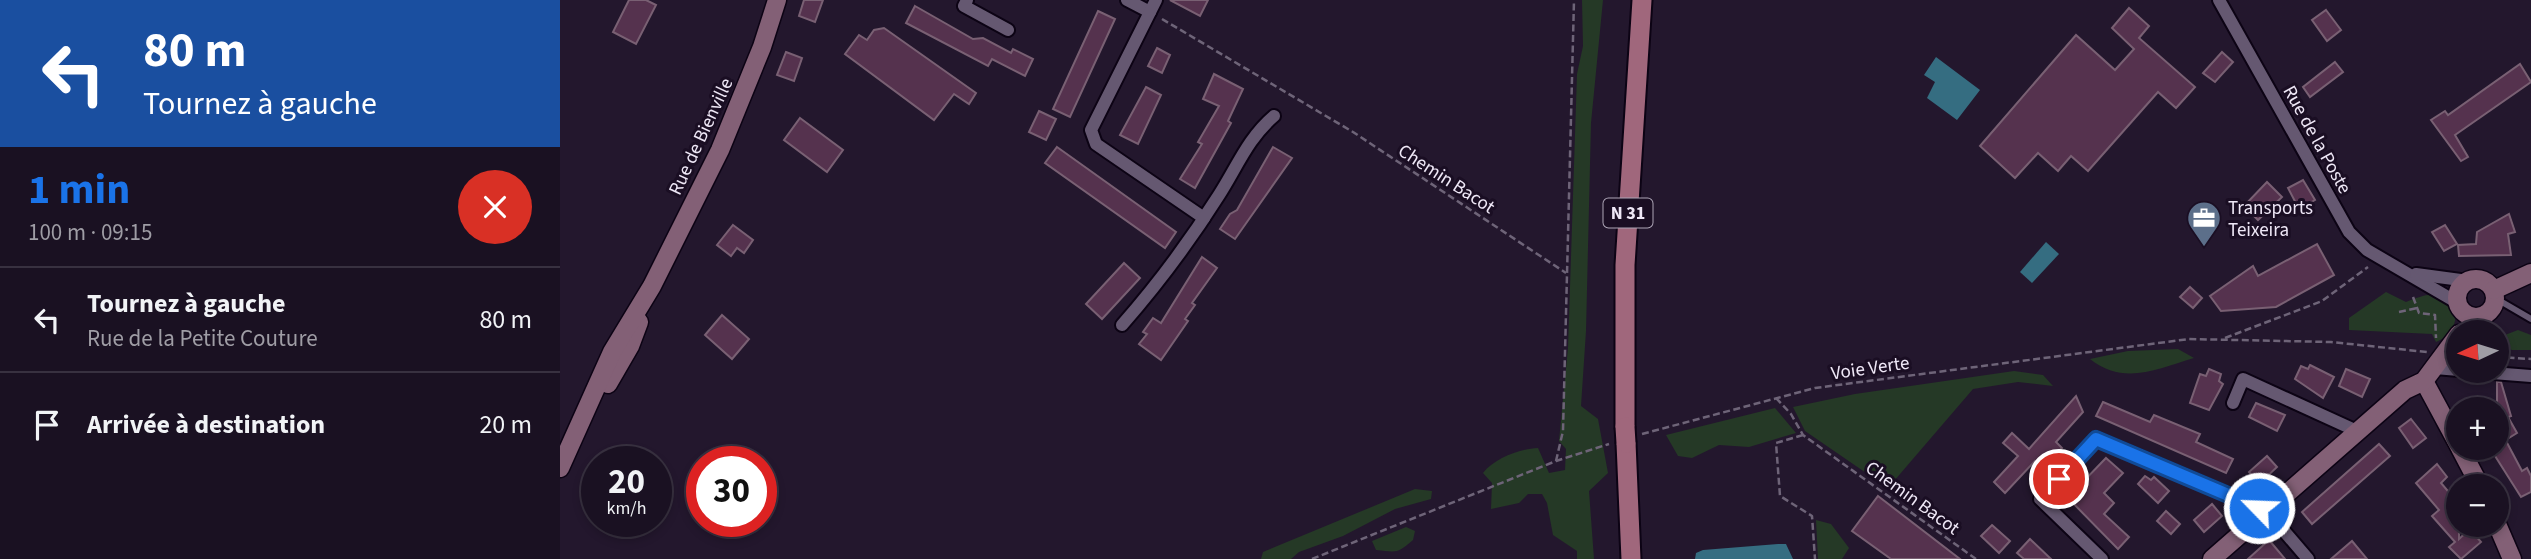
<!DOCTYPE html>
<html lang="fr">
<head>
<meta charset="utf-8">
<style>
  body { margin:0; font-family:"Source Sans 3",sans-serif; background:#231a2a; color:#f1f3f6; height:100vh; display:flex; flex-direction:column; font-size:26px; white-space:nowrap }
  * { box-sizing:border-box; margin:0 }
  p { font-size:23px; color:#9f9da5 }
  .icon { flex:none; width:38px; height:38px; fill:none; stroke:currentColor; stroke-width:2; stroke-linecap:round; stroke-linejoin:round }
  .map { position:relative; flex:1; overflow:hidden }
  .side { display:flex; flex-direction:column; background:#1a1122; width:560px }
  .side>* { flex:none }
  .banner { background:#1a4fa0; color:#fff; overflow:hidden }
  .needle { width:46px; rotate:266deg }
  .fabs { position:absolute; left:1886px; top:320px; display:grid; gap:14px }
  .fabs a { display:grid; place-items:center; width:63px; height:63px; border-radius:50%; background:#1a1122; box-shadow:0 4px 10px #0003,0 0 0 2px #383140; font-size:35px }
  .speed { position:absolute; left:21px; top:446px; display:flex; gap:14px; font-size:35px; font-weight:700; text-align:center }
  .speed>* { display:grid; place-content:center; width:91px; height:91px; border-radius:50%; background:#1a1122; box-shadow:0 4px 10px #0003,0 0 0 2px #383140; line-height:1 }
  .speed small { font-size:18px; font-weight:400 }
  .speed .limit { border:10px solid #d22; background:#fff; color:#111 }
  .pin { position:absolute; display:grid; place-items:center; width:60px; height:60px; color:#fff; margin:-30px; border:4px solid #fff; border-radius:50%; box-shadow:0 2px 7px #0007 }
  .me { position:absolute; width:77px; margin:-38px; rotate:294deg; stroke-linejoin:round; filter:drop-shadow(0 0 5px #0008) }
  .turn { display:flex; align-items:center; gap:24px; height:147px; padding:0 28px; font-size:32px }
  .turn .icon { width:91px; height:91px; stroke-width:2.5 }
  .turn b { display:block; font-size:49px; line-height:60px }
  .round { display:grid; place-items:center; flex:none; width:74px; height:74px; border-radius:37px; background:#231a2a }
  .summary { display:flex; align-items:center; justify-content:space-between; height:119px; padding:0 28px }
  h1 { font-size:42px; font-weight:700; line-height:52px; color:#1a73e8 }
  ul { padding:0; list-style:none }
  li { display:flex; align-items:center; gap:21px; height:105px; padding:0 28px; border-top:2px solid #383140 }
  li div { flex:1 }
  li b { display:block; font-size:26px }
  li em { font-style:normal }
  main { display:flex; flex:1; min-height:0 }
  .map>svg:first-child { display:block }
  .green { fill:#253926 }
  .water { fill:#356d81 }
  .building { fill:#55324e; stroke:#796073; stroke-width:2 }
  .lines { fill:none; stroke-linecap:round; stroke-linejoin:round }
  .lane-casing { stroke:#0c0314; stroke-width:10 }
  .street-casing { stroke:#0c0314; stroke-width:16 }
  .secondary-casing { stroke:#0c0314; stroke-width:21 }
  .primary-casing { stroke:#0c0314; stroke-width:23 }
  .path { stroke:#6e6478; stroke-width:2.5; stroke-dasharray:7 3.5; stroke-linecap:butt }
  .lane { stroke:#655871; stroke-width:6 }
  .street { stroke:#655871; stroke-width:12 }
  .secondary { stroke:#836076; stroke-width:18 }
  .primary { stroke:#a0677c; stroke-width:19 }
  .primary-bridge-casing { stroke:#0c0314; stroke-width:23; stroke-linecap:butt }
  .primary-bridge { stroke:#a0677c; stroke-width:19 }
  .route-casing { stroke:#114b97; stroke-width:18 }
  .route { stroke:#1a73e8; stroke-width:12 }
  .labels { text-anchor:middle; stroke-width:6; stroke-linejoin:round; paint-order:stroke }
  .shield { fill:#1a0e23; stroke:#aea6b7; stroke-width:2 }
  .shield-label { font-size:18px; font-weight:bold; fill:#eee7f6 }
  .street-label { font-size:19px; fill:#eee7f6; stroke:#1a0e23 }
  .poi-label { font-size:19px; fill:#eee7f6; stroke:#1a0e23; text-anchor:start }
</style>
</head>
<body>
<main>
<section class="side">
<div class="banner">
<div class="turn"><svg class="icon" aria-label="left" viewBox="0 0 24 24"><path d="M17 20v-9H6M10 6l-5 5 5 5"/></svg><div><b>80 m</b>Tournez à gauche</div></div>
</div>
<div class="summary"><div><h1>1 min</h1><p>100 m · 09:15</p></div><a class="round" style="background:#d93025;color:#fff"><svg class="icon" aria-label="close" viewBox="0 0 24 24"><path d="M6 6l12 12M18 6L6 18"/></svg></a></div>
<ul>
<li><svg class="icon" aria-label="left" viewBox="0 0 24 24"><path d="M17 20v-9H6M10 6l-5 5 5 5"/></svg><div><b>Tournez à gauche</b><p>Rue de la Petite Couture</p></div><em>80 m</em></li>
<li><svg class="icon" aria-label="arrive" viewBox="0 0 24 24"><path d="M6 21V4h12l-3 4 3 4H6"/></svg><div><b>Arrivée à destination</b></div><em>20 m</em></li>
</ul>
</section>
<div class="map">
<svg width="1971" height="559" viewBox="0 0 1971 559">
  <rect width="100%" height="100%" fill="#23172d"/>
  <g class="green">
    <path d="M1022,0H1043L1031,123L1026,331L1021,406L1038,419L1048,473L1029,491L1034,559H1017V551L993,535L987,503L982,494H968L959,503L931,509L932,483L923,473C935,458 959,449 978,448L989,473L1005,470L1006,449L999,441L1008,348L1017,74L1023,46Z"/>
    <path d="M1826,292L1846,302C1868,293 1881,288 1895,313C1897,327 1888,337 1876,342L1872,334L1789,330V318Z"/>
    <polygon points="1958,330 1971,335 1971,350 1952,350 1937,345 1937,338"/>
    <path d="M1618,349L1634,358C1597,369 1564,386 1530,359L1568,351Z"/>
    <polygon points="1454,371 1483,375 1493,386 1458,382 1413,389 1328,488 1245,431 1233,407 1295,394"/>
    <polygon points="1215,408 1236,433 1189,447 1159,445 1132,458 1118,456 1106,435"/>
    <polygon points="855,489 872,491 871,499 835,509 783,536 739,552 731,559 701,559 703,552"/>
    <polygon points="1256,520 1271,524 1289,548 1282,559 1258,559"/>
    <path d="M846,527L855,531L853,540C837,554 837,552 816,550L812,541Z"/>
  </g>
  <g class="water">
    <polygon points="1376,57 1420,90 1397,120 1367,98 1375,82 1364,75"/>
    <polygon points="1486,242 1499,254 1472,283 1460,272"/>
    <polygon points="1218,544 1226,544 1233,559 1135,559 1136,553 1143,550"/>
  </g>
  <g class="building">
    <polygon points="69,0 86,0 96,5 76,44 53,32"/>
    <polygon points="244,0 263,0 255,22 239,16"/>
    <polygon points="610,0 648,0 640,16"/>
    <polygon points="355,6 413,39 423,38 451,53 453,49 473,59 465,76 432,59 428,66 346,23"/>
    <polygon points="1569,8 1589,26 1579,38 1635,87 1616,108 1598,92 1528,171 1511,156 1498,171 1478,153 1455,178 1420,146 1516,35 1555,70 1574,49 1552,28"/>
    <polygon points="1766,10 1781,30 1767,41 1752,20"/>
    <polygon points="538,11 555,19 510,117 493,109"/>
    <polygon points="324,28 416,93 409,104 394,94 374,120 285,54 299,35 307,40 314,30"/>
    <polygon points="597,48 610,55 602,73 588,66"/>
    <polygon points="226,52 242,58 234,81 217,75"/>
    <polygon points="1662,52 1673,62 1655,82 1643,73"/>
    <polygon points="1775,62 1783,72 1750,97 1743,87"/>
    <polygon points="1960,64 1971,82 1895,135 1908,157 1901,161 1871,120 1885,111 1888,115"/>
    <polygon points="654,74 683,89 668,121 671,123 635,188 620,179 642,144 638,142 659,106 643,99"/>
    <polygon points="586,87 601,95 578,144 560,135"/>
    <polygon points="479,111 496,119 486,140 469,132"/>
    <polygon points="240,118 283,150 267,172 224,140"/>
    <polygon points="497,147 616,232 605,248 485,163"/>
    <polygon points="713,147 732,158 675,239 660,229 670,214 677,210"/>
    <polygon points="1743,180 1755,200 1739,209 1728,188"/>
    <polygon points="1707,182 1722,197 1698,220 1684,206"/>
    <polygon points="1949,214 1955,232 1948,234 1951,255 1899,256 1898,245 1916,244 1917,232"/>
    <polygon points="173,225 193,240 184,253 177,248 171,256 157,245"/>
    <polygon points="1885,225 1897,244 1884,251 1872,232"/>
    <polygon points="1757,244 1774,275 1716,307 1661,311 1650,296 1693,266 1698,276"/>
    <polygon points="642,257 657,268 632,303 635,305 625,319 628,321 601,360 579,344 587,334 583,332 593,318 601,323"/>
    <polygon points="564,263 580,278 542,319 526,304"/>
    <polygon points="1630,287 1642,298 1633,308 1620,297"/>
    <polygon points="162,315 189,339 172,359 145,335"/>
    <polygon points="1750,365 1774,377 1763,398 1735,379 1741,366 1748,369"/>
    <polygon points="1649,369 1661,374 1659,381 1663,384 1649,410 1630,403 1640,374 1646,376"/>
    <polygon points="1786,369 1810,379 1802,397 1779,386"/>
    <polygon points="1937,382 1941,382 1951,416 1948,417 1957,433 1947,439 1937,422"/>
    <polygon points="1516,396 1523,412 1496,442 1502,448 1483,468 1475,461 1445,493 1434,482 1458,456 1443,443 1452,433 1469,449"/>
    <polygon points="1543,402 1590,422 1594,415 1640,434 1636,442 1673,459 1666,473 1536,416"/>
    <polygon points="1696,403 1725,415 1717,431 1689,417"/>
    <polygon points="1851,419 1866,438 1853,448 1839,428"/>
    <polygon points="1945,439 1962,471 1967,468 1971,476 1971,492 1961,497 1930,448 1937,448 1937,444"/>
    <polygon points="1819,444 1830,456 1752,524 1742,512"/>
    <polygon points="1707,456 1717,467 1699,484 1689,472"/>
    <polygon points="1546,458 1563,473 1544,493 1554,503 1544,514 1569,537 1558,549 1505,495 1518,482 1520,485"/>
    <polygon points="1877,464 1887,477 1881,483 1899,504 1899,539 1910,529 1921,542 1901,559 1889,547 1895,542 1872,516 1879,510 1856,483"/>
    <polygon points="1585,476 1591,480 1594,477 1609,491 1598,503 1578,484"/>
    <polygon points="1318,496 1400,559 1331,559 1292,531"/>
    <polygon points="1652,504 1662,516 1644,532 1634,520"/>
    <polygon points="1606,511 1620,524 1611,534 1597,521"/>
    <polygon points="1432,525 1450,541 1439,553 1421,536"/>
    <polygon points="1470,539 1491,559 1464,559 1457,553"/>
    <polygon points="1709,540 1725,559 1688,559"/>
    <polygon points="1792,541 1807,559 1771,559"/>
  </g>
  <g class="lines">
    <g class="lane-casing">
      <polyline id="lane" points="1935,298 1971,319"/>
    </g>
    <g class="street-casing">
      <g id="street">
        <polyline points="407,0 404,6 448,30"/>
        <polyline points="567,0 590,12"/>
        <polyline points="596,0 531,130 536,144 644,218"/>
        <polyline points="1659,0 1789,232 1807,250 1898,303"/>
        <polyline points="1856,274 1908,281"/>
        <path d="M562,325C598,284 630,241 659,195C677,167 688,138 714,116"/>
        <polyline points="1875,368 1899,370"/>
        <polyline points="1907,371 1971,376"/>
        <polyline points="1673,403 1683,379 1799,432"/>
        <polyline points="1542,559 1480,499 1536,438 1706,510 1748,559"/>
      </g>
    </g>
    <g class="secondary-casing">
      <g id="secondary">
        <circle cx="1916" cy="298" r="19"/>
        <polyline points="1934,290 1971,273"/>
        <polyline points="1864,381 1899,446"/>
        <polyline points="48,384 70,346 79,322"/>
        <polyline points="1900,448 1920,486"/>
        <polyline points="0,468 52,352 92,286 160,150 202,47 217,0"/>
        <polyline points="1937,524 1952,559"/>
        <polyline points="1652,559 1845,390 1864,381 1899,334"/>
      </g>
    </g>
    <g class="primary-casing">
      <g id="primary">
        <polyline points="1065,427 1065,265 1082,0"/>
        <polyline points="1066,443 1071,559"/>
      </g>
    </g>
    <g class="path">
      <polyline points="602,19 793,132 1006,273"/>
      <polyline points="1853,297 1859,313 1875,315 1876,338"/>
      <polyline points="1839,312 1857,308"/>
      <polyline points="1665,338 1762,301 1808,267"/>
      <polyline points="1937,357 1971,359"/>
      <polyline points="1216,398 1231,414 1243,435 1416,559"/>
      <polyline points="1082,434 1255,388 1629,339 1771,342 1867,352"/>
      <polyline points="1243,435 1216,443 1220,496 1252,516 1255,559"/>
      <polyline points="996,461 1003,431 1014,0"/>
      <polyline points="752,559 996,461 1049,444"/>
    </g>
    <use href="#lane" class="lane"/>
    <use href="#street" class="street"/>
    <use href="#secondary" class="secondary"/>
    <use href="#primary" class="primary"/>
    <g class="primary-bridge-casing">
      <polyline id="primary-bridge" points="1065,427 1066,443"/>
    </g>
    <use href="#primary-bridge" class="primary-bridge"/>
  </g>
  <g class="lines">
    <g class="route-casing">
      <polyline id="route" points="1499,479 1536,439 1699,508"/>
    </g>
    <use href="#route" class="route"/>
  </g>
  <defs>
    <g id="office-pin" transform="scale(1.75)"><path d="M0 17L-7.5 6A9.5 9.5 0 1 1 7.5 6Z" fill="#5c6f8a" stroke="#1a0e23"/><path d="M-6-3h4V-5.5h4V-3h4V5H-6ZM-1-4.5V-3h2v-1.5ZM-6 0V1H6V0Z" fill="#fff"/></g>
  </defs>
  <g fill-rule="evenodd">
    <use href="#office-pin" x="1644" y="218"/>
  </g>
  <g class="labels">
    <rect class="shield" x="1043.5" y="198.5" width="49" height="29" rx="5"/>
    <g class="shield-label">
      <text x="1068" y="219">N 31</text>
    </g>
    <g class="street-label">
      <text transform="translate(140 136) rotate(-65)" y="7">Rue de Bienville</text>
      <text transform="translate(1758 139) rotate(61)" y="7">Rue de la Poste</text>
      <text transform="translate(887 178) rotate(33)" y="7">Chemin Bacot</text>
      <text transform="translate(1310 367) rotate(-8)" y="7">Voie Verte</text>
      <text transform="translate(1353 497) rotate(36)" y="7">Chemin Bacot</text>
    </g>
    <g class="poi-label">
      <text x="1668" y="214">Transports<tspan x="1668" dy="22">Teixeira</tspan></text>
    </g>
  </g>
</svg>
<div class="fabs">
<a><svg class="needle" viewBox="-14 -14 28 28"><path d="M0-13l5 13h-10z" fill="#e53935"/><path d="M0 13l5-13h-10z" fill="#9f9da5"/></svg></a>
<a>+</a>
<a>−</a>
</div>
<div class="speed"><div>20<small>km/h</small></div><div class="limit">30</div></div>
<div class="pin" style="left:1499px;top:479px;background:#d93025"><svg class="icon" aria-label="arrive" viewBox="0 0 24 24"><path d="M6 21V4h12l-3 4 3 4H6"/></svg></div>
<svg class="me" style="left:1699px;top:508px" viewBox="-20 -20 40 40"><circle r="17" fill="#1a73e8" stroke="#fff" stroke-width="3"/><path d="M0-11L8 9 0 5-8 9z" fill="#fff"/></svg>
</div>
</main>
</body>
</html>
